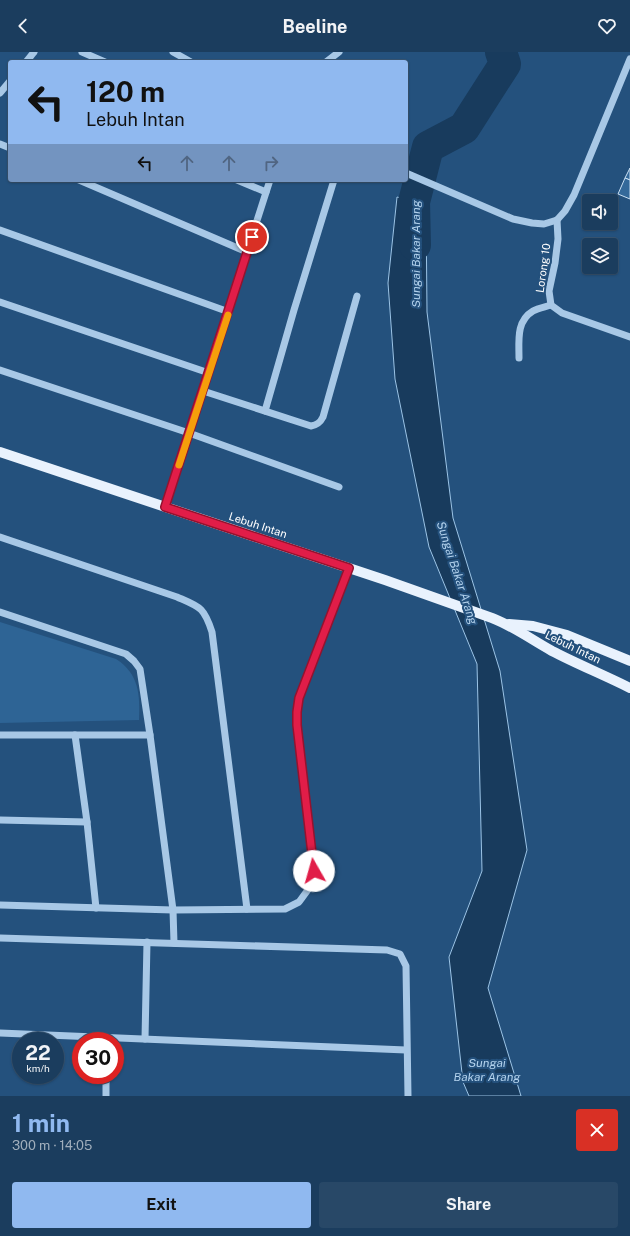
<!DOCTYPE html>
<html lang="en">
<head>
<meta charset="utf-8">
<style>
  body { margin:0; font-family:"Public Sans",sans-serif; background:#284867; color:#f1f3f6; height:100vh; display:flex; flex-direction:column; font-size:15px; white-space:nowrap }
  * { box-sizing:border-box; margin:0 }
  p { font-size:13px; color:#a0aebc }
  .icon { flex:none; width:22px; height:22px; fill:none; stroke:currentColor; stroke-width:2; stroke-linecap:round; stroke-linejoin:round }
  .map { position:relative; height:1044px; overflow:hidden }
  .sheet { display:flex; flex-direction:column; background:#1b3d5e; flex:1 }
  .sheet>* { flex:none }
  .guide { position:absolute; left:8px; top:8px; width:400px; height:122px; border-radius:4px; box-shadow:0 1px 3px #0004,0 0 0 1px #395673; background:#90b9f0; color:#111; overflow:hidden }
  .buttons { position:absolute; left:582px; top:142px; display:grid; gap:8px }
  .buttons a { display:grid; place-items:center; width:36px; height:36px; border-radius:4px; background:#1b3d5e; box-shadow:0 1px 3px #0004,0 0 0 1px #395673; font-size:20px }
  .speed { position:absolute; left:12px; top:980px; display:flex; gap:8px; font-size:20px; font-weight:700; text-align:center }
  .speed>* { display:grid; place-content:center; width:52px; height:52px; border-radius:50%; background:#1b3d5e; box-shadow:0 1px 3px #0004,0 0 0 1px #395673; line-height:1 }
  .speed small { font-size:10px; font-weight:400 }
  .speed .limit { border:6px solid #d22; background:#fff; color:#111 }
  .pin { position:absolute; display:grid; place-items:center; width:34px; height:34px; color:#fff; margin:-17px; border:2px solid #fff; border-radius:50%; box-shadow:0 1px 4px #0007 }
  .me { position:absolute; width:44px; margin:-22px; rotate:353deg; stroke-linejoin:round; filter:drop-shadow(0 0 3px #0008) }
  .turn { display:flex; align-items:center; gap:14px; height:84px; padding:0 12px; font-size:18px }
  .turn .icon { width:52px; height:52px; stroke-width:2.5 }
  .turn b { display:block; font-size:28px; line-height:34px }
  .lanes { display:flex; align-items:center; height:38px; padding:0 12px; background:#0003; justify-content:center; gap:20px; direction:ltr }
  .lanes .off { opacity:.35 }
  .round { display:grid; place-items:center; flex:none; width:42px; height:42px; border-radius:4px; background:#284867 }
  .headline { display:flex; align-items:center; justify-content:space-between; height:68px; padding:0 12px }
  h1 { font-size:24px; font-weight:700; line-height:30px; color:#90b9f0 }
  .primary-button { display:flex; gap:8px; margin-top:auto; padding:8px 12px }
  .primary-button a { flex:1; height:46px; border-radius:4px; background:#90b9f0; color:#111; font-size:16px; font-weight:700; line-height:46px; text-align:center }
  .primary-button a+a { background:#284867; color:#f1f3f6 }
  header { display:flex; justify-content:space-between; align-items:center; height:52px; padding:0 12px; background:#1b3d5e; font-size:18px; font-weight:700 }
  .map>svg:first-child { display:block }
  .green { fill:#2e6495 }
  .water { fill:#183b5d; stroke:#9cc4e6 }
  .lines { fill:none; stroke-linecap:round; stroke-linejoin:round }
  .river { stroke:#183b5d; stroke-width:32 }
  .building { fill:#34699a; stroke:#cbe1f4 }
  .minor { stroke:#a8c8e6; stroke-width:7 }
  .major { stroke:#e9f2fd; stroke-width:10 }
  .route-casing { stroke:#92132f; stroke-width:10 }
  .route { stroke:#e11d48; stroke-width:7 }
  .slow { stroke:#f59e0b; stroke-width:7 }
  .labels { text-anchor:middle; stroke-width:4; stroke-linejoin:round; paint-order:stroke }
  .street-label { font-size:11px; fill:#fff; stroke:#24517d }
  .water-label { font-size:12px; font-style:italic; fill:#b3d2ed; stroke:#24517d }
</style>
</head>
<body>
<header><svg class="icon" aria-label="back" viewBox="0 0 24 24"><path d="M15 5l-7 7 7 7"/></svg>Beeline<svg class="icon" aria-label="heart" viewBox="0 0 24 24"><path d="M12 20l-8-8c-3-5 5-10 8-4 3-6 11-1 8 4z"/></svg></header>
<div class="map">
<svg width="630" height="1044" viewBox="0 0 630 1044">
  <rect width="100%" height="100%" fill="#24517d"/>
  <path class="green" d="M0,570L116,607C139,622 140,642 139,668L0,671Z"/>
  <polygon class="water" points="397,145 426,153 427,260 453,466 500,619 527,798 488,936 521,1044 469,1044 463,1030 449,905 482,819 477,612 429,495 395,327 388,231"/>
  <g class="lines">
    <polyline class="river" points="415,193 414,150 428,95 464,76 505,12 501,0"/>
  </g>
  <g class="building">
    <polygon points="630,116 630,128 625,126"/>
    <polygon points="625,126 630,128 630,147 618,142"/>
  </g>
  <g class="lines">
    <g class="minor">
      <polyline points="82,0 105,10"/>
      <polyline points="173,0 191,10"/>
      <polyline points="26,10 34,0"/>
      <polyline points="326,10 339,0"/>
      <polyline points="0,41 10,29"/>
      <polyline points="0,92 10,96"/>
      <polyline points="406,121 513,167 532,171 544,172 557,168 565,159 574,143 630,7"/>
      <polyline points="79,128 247,200"/>
      <polyline points="237,128 266,140"/>
      <polyline points="557,168 558,187 555,211 549,239 551,253 562,261 630,285"/>
      <polyline points="0,178 229,260"/>
      <polyline points="0,250 209,321"/>
      <path d="M519,306C519,289 516,269 533,259C538,256 545,255 551,253"/>
      <polyline points="0,318 189,381 339,435"/>
      <path d="M203,339L311,374C317,373 320,371 323,365L357,244"/>
      <polyline points="265,359 294,258 334,128"/>
      <polyline points="165,455 270,128"/>
      <path d="M0,485L177,545C200,555 204,555 212,580L247,857"/>
      <polyline points="0,560 126,602 134,609 140,617 150,683 173,858 174,891"/>
      <polyline points="0,683 150,683"/>
      <polyline points="75,683 87,770 96,856"/>
      <polyline points="0,768 87,770"/>
      <polyline points="0,853 173,858 285,857 299,850 310,835 314,819 297,673 297,660 299,646 349,516"/>
      <polyline points="0,886 387,898 400,902 406,914 408,1044"/>
      <polyline points="0,981 406,998"/>
      <polyline points="145,987 147,890"/>
      <polyline points="106,1044 106,1023"/>
    </g>
    <g class="major">
      <path d="M0,400L385,528L492,566C513,574 532,588 552,599C577,612 604,623 630,636"/>
      <polyline points="509,572 533,574 567,583 630,609"/>
    </g>
  </g>
  <g class="lines">
    <g class="route-casing">
      <polyline id="route" points="252,185 165,455 349,516 299,646 297,660 297,673 314,819"/>
    </g>
    <use href="#route" class="route"/>
    <polyline class="slow" points="179,413 228,263"/>
  </g>
  <g class="labels">
    <g class="street-label">
      <text transform="translate(543 216) rotate(-82)" y="4">Lorong 10</text>
      <text transform="translate(258 473) rotate(18)" y="4">Lebuh Intan</text>
      <text transform="translate(573 595) rotate(26)" y="4">Lebuh Intan</text>
    </g>
    <g class="water-label">
      <text transform="translate(416 202) rotate(-90)" y="4">Sungai Bakar Arang</text>
      <text transform="translate(457 521) rotate(72)" y="4">Sungai Bakar Arang</text>
      <text x="487" y="1015">Sungai<tspan x="487" dy="14">Bakar Arang</tspan></text>
    </g>
  </g>
</svg>
<div class="buttons">
<a><svg class="icon" aria-label="sound" viewBox="0 0 24 24"><path d="M4 9h4l5-4v14l-5-4H4zM17 9q2 3 0 6"/></svg></a>
<a><svg class="icon" aria-label="layers" viewBox="0 0 24 24"><path d="M12 4l9 5-9 5-9-5zM3 14l9 5 9-5"/></svg></a>
</div>
<div class="speed"><div>22<small>km/h</small></div><div class="limit">30</div></div>
<div class="pin" style="left:252px;top:185px;background:#d93025"><svg class="icon" aria-label="arrive" viewBox="0 0 24 24"><path d="M6 21V4h12l-3 4 3 4H6"/></svg></div>
<svg class="me" style="left:314px;top:819px" viewBox="-20 -20 40 40"><circle r="19" fill="#fff"/><path d="M0-13L10 11 0 6-10 11z" fill="#e11d48"/></svg>
<div class="guide">
<div class="turn"><svg class="icon" aria-label="left" viewBox="0 0 24 24"><path d="M17 20v-9H6M10 6l-5 5 5 5"/></svg><div><b>120 m</b>Lebuh Intan</div></div>
<div class="lanes"><svg class="icon" aria-label="left" viewBox="0 0 24 24"><path d="M17 20v-9H6M10 6l-5 5 5 5"/></svg><svg class="icon off" aria-label="ahead" viewBox="0 0 24 24"><path d="M12 20V5M6 11l6-6 6 6"/></svg><svg class="icon off" aria-label="ahead" viewBox="0 0 24 24"><path d="M12 20V5M6 11l6-6 6 6"/></svg><svg class="icon off" aria-label="right" viewBox="0 0 24 24"><path d="M7 20v-9h11M14 6l5 5-5 5"/></svg></div>
</div>
</div>
<section class="sheet">
<div class="headline"><div><h1>1 min</h1><p>300 m · 14:05</p></div><a class="round" style="background:#d93025;color:#fff"><svg class="icon" aria-label="close" viewBox="0 0 24 24"><path d="M6 6l12 12M18 6L6 18"/></svg></a></div>
<div class="primary-button"><a>Exit</a><a>Share</a></div>
</section>
</body>
</html>
